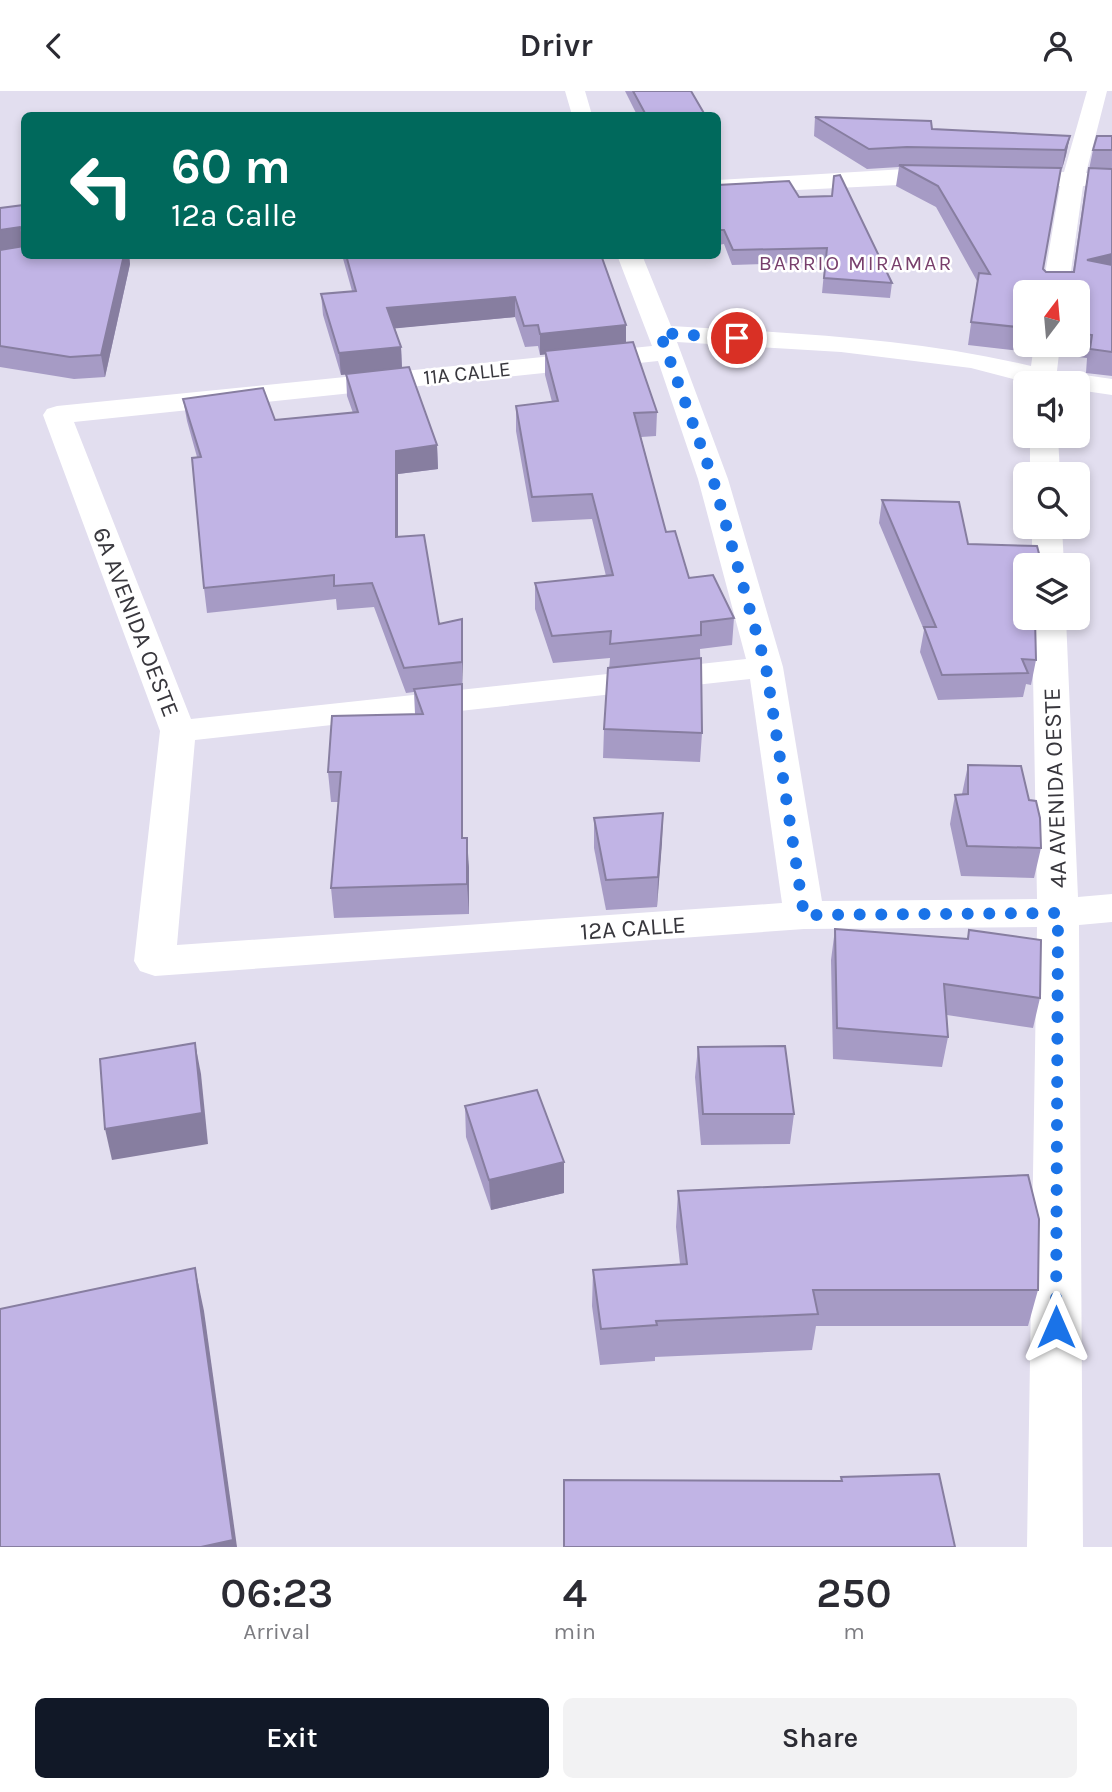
<!DOCTYPE html>
<html lang="en">
<head>
<meta charset="utf-8">
<style>
  body { margin:0; font-family:Karla,sans-serif; background:#f2f2f3; color:#2b2b33; height:100vh; display:flex; flex-direction:column; font-size:26px; white-space:nowrap }
  * { box-sizing:border-box; margin:0 }
  p { font-size:23px; color:#7c7c81 }
  .icon { flex:none; width:38px; height:38px; fill:none; stroke:currentColor; stroke-width:2; stroke-linecap:round; stroke-linejoin:round }
  .map { position:relative; height:1456px; overflow:hidden }
  .drawer { display:flex; flex-direction:column; background:#fff; flex:1 }
  .drawer>* { flex:none }
  .banner { position:absolute; left:21px; top:21px; width:700px; height:147px; border-radius:10px; box-shadow:0 4px 10px #0003; background:#00695c; color:#fff; overflow:hidden }
  .needle { width:46px; rotate:16deg }
  .controls { position:absolute; left:1013px; top:189px; display:grid; gap:14px }
  .controls a { display:grid; place-items:center; width:77px; height:77px; border-radius:10px; background:#fff; box-shadow:0 4px 10px #0003; font-size:35px }
  .pin { position:absolute; display:grid; place-items:center; width:60px; height:60px; color:#fff; margin:-30px; border:4px solid #fff; border-radius:50%; box-shadow:0 2px 7px #0007 }
  .me { position:absolute; width:77px; margin:-38px; rotate:0deg; stroke-linejoin:round; filter:drop-shadow(0 0 5px #0008) }
  .turn { display:flex; align-items:center; gap:24px; height:147px; padding:0 35px; font-size:32px }
  .turn .icon { width:91px; height:91px; stroke-width:2.5 }
  .turn b { display:block; font-size:49px; line-height:60px }
  .eta { display:flex; justify-content:space-evenly; align-items:center; height:119px; text-align:center }
  .eta b { font-size:42px; font-weight:600; line-height:49px }
  .button { display:flex; gap:14px; margin-top:auto; padding:14px 35px }
  .button a { flex:1; height:80px; border-radius:10px; background:#111827; color:#fff; font-size:28px; font-weight:600; line-height:80px; text-align:center }
  .button a+a { background:#f2f2f3; color:#2b2b33 }
  header { display:flex; justify-content:space-between; align-items:center; height:91px; padding:0 35px; background:#fff; font-size:32px; font-weight:600 }
  .map>svg:first-child { display:block }
  .lines { fill:none; stroke-linecap:round; stroke-linejoin:round }
  .minor { fill:#fff; fill-rule:evenodd }
  .wall { fill:#a69bc5 }
  .shaded-wall { fill:#877ea0 }
  .building { fill:#c1b4e5; stroke:#877ea0; stroke-width:2 }
  .route { stroke:#1a73e8; stroke-width:12; stroke-dasharray:0 21.6 }
  .labels { text-anchor:middle; stroke-width:5; stroke-linejoin:round; paint-order:stroke }
  .far-neighbourhood-label { font-size:21px; letter-spacing:2px; fill:#783f6c; stroke:#fff }
  .far-street-label { font-size:21px; fill:#38373d; stroke:#fff }
  .street-label { font-size:24px; fill:#38373d; stroke:#fff }
</style>
</head>
<body>
<header><svg class="icon" aria-label="back" viewBox="0 0 24 24"><path d="M15 5l-7 7 7 7"/></svg>Drivr<svg class="icon" aria-label="person" viewBox="0 0 24 24"><circle cx="12" cy="8" r="4"/><path d="M4 21q1-7 8-7t8 7"/></svg></header>
<div class="map">
<svg width="1112" height="1456" viewBox="0 0 1112 1456">
  <rect width="100%" height="100%" fill="#e2deef"/>
  <g class="lines">
    <g class="minor">
      <polygon points="565,0 585,0 592,24 572,24"/>
      <polygon points="1087,0 1107,0 1086,82 1112,82 1112,96 1083,95 1068,201 1042,201 1060,95 1006,94 998,92 995,87 998,82 1006,80 1064,81"/>
      <polygon points="905,78 958,81 961,86 958,91 718,103 718,89"/>
      <path d="M617,164H642L671,235C791,242 912,247 1031,275L1034,254H1060L1057,280L1112,288V304L1078,299V292H1028L971,277L841,261L677,251L728,388L783,576L822,810L1037,808L1032,527H1066L1078,806L1112,803V831L1079,834L1083,1456H1027L1037,836L804,838L155,885L140,880L134,870L160,640L43,324L47,318L57,315L652,255ZM658,270L698,388L746,568L191,628L74,331ZM750,588L782,812L177,854L195,649Z"/>
      <polygon points="1030,345 1058,345 1060,383 1030,383"/>
      <polygon points="1032,436 1062,436 1064,474 1032,474"/>
    </g>
  </g>
  <g class="wall">
    <polygon points="625,0 691,0 705,24 637,24"/>
    <polygon points="815,26 932,38 1070,45 1066,64 1062,78 1060,78 1043,178 1046,181 1073,181 1085,98 1093,59 1112,45 1112,285 1086,282 1087,267 1061,264 1062,254 1078,254 1078,201 1026,201 1026,254 1033,254 1030,261 968,254 977,190 936,116 896,95 899,76 867,78 814,45"/>
    <polygon points="718,94 799,106 832,105 892,192 890,207 822,202 825,171 732,174 724,153 718,154"/>
    <polygon points="24,114 24,164 129,164 130,173 105,286 74,288 0,276 0,117"/>
    <polygon points="342,164 601,164 626,252 657,321 656,345 641,346 666,441 689,487 734,527 732,554 700,558 702,642 700,671 603,667 604,638 610,567 553,572 535,518 535,492 606,485 592,428 532,431 516,340 516,315 552,311 545,284 545,263 540,264 538,255 525,256 515,226 395,237 401,256 402,277 437,354 438,378 398,383 398,446 439,533 462,528 463,747 469,777 469,823 334,827 331,797 338,711 331,711 328,681 415,623 414,601 406,602 374,516 337,519 336,508 207,522 204,497 197,366 187,330 183,308 275,329 353,322 347,305 346,283 341,284 323,224 321,203 352,200"/>
    <polygon points="882,409 968,453 1026,474 1036,569 1031,594 1026,593 1023,606 938,609 920,561 924,539 879,432"/>
    <polygon points="968,674 1041,757 1034,787 961,785 950,733 955,704 962,703"/>
    <polygon points="663,722 657,816 606,819 594,757 594,727"/>
    <polygon points="835,838 967,848 969,839 1040,907 1033,937 947,924 948,946 942,976 833,968 831,869"/>
    <polygon points="698,956 794,1023 790,1053 701,1054 695,986"/>
    <polygon points="465,1015 564,1102 491,1119 466,1046"/>
    <polygon points="678,1100 1038,1199 1028,1235 816,1235 812,1259 655,1266 655,1270 600,1274 592,1215 593,1179 680,1173 676,1136"/>
  </g>
  <g class="shaded-wall">
    <polygon points="1070,45 1066,64 1062,78 1065,59"/>
    <polygon points="20,136 24,156 0,160 0,139"/>
    <polygon points="1112,163 1112,184 1087,169"/>
    <polygon points="124,164 129,164 130,173 105,286 101,264"/>
    <polygon points="515,206 515,226 389,238 387,217"/>
    <polygon points="626,234 626,255 540,264 540,243"/>
    <polygon points="401,256 402,278 341,284 339,262"/>
    <polygon points="437,354 438,378 398,383 398,470 396,446 396,360"/>
    <polygon points="462,528 463,553 463,596 462,571"/>
    <polygon points="462,593 463,622 463,777 462,747"/>
    <polygon points="663,722 662,752 657,816 658,786"/>
    <polygon points="467,747 469,777 469,823 467,793"/>
    <polygon points="195,952 201,983 208,1053 112,1069 105,1038"/>
    <polygon points="564,1071 564,1102 491,1119 489,1089"/>
    <polygon points="195,1177 204,1220 237,1456 201,1456"/>
  </g>
  <g class="building">
    <polygon points="633,0 691,0 705,24 646,24"/>
    <polygon points="815,26 931,30 932,38 1070,45 1065,59 907,56 869,58"/>
    <polygon points="1097,45 1112,45 1112,59 1093,59"/>
    <polygon points="899,74 1061,77 1043,178 1046,181 1074,181 1089,77 1112,78 1112,163 1087,169 1112,174 1112,261 1090,258 1092,244 1078,242 1078,201 1026,201 1026,237 971,231 979,182 990,183 938,95"/>
    <polygon points="840,84 892,192 824,187 827,157 733,159 724,139 718,139 718,94 789,90 799,106 832,105 834,85"/>
    <polygon points="24,114 24,141 23,141 20,136 0,139 0,117"/>
    <polygon points="24,155 24,164 124,164 101,264 70,266 0,255 0,159"/>
    <polygon points="346,164 601,164 626,234 540,243 538,234 524,235 515,206 387,217 401,256 339,262 321,203 356,200"/>
    <polygon points="633,251 657,321 634,322 666,441 675,440 689,487 713,484 734,527 701,531 701,544 610,553 611,540 552,545 535,492 613,484 592,403 532,406 516,315 558,310 545,260"/>
    <polygon points="409,276 437,354 396,360 396,446 424,444 439,533 462,528 462,571 404,577 372,492 334,495 334,484 204,497 192,367 201,366 183,308 263,297 275,329 358,321 346,283"/>
    <polygon points="882,409 959,411 968,453 1037,455 1042,474 1026,474 1026,527 1035,527 1036,569 1022,568 1028,582 942,584 924,536 936,536"/>
    <polygon points="701,567 702,642 604,638 608,577"/>
    <polygon points="462,593 462,747 467,747 467,793 331,797 341,681 328,681 332,625 423,623 414,598"/>
    <polygon points="968,674 1021,675 1029,709 1036,710 1040,727 1041,757 967,755 955,704 968,703"/>
    <polygon points="663,722 658,786 606,789 594,727"/>
    <polygon points="835,838 968,848 969,839 1041,849 1040,907 944,893 948,946 837,937"/>
    <polygon points="195,952 202,1022 105,1038 100,968"/>
    <polygon points="785,955 794,1023 703,1023 698,956"/>
    <polygon points="537,999 564,1071 489,1089 465,1015"/>
    <polygon points="1028,1084 1039,1128 1038,1199 813,1199 818,1223 656,1230 657,1234 601,1238 593,1179 687,1173 678,1100"/>
    <polygon points="195,1177 233,1449 201,1456 0,1456 0,1218"/>
    <polygon points="939,1383 955,1456 564,1456 564,1389 842,1390 841,1386"/>
  </g>
  <g class="lines">
    <polyline class="route" points="737,247 660,242 713,388 766,576 804,824 1058,822 1056,1236"/>
  </g>
  <g class="labels">
    <g class="far-neighbourhood-label">
      <text x="856" y="179">BARRIO MIRAMAR</text>
    </g>
    <g class="far-street-label">
      <text transform="translate(467 282) rotate(-6)" y="7">11A CALLE</text>
    </g>
    <g class="street-label">
      <text transform="translate(136 531) rotate(69)" y="8">6A AVENIDA OESTE</text>
      <text transform="translate(1055 697) rotate(-92)" y="8">4A AVENIDA OESTE</text>
      <text transform="translate(633 837) rotate(-4)" y="8">12A CALLE</text>
    </g>
  </g>
</svg>
<div class="controls">
<a><svg class="needle" viewBox="-14 -14 28 28"><path d="M0-13l5 13h-10z" fill="#e53935"/><path d="M0 13l5-13h-10z" fill="#7c7c81"/></svg></a>
<a><svg class="icon" aria-label="sound" viewBox="0 0 24 24"><path d="M4 9h4l5-4v14l-5-4H4zM17 9q2 3 0 6"/></svg></a>
<a><svg class="icon" aria-label="search" viewBox="0 0 24 24"><circle cx="10" cy="10" r="6"/><path d="M15 15l6 6"/></svg></a>
<a><svg class="icon" aria-label="layers" viewBox="0 0 24 24"><path d="M12 4l9 5-9 5-9-5zM3 14l9 5 9-5"/></svg></a>
</div>
<div class="pin" style="left:737px;top:247px;background:#d93025"><svg class="icon" aria-label="arrive" viewBox="0 0 24 24"><path d="M6 21V4h12l-3 4 3 4H6"/></svg></div>
<svg class="me" style="left:1056px;top:1236px" viewBox="-20 -20 40 40"><path d="M0-17L14 15 0 8-14 15z" fill="#1a73e8" stroke="#fff" stroke-width="4"/></svg>
<div class="banner">
<div class="turn"><svg class="icon" aria-label="left" viewBox="0 0 24 24"><path d="M17 20v-9H6M10 6l-5 5 5 5"/></svg><div><b>60 m</b>12a Calle</div></div>
</div>
</div>
<section class="drawer">
<div class="eta">
<div><b>06:23</b><p>Arrival</p></div>
<div><b>4</b><p>min</p></div>
<div><b>250</b><p>m</p></div>
</div>
<div class="button"><a>Exit</a><a>Share</a></div>
</section>
</body>
</html>
